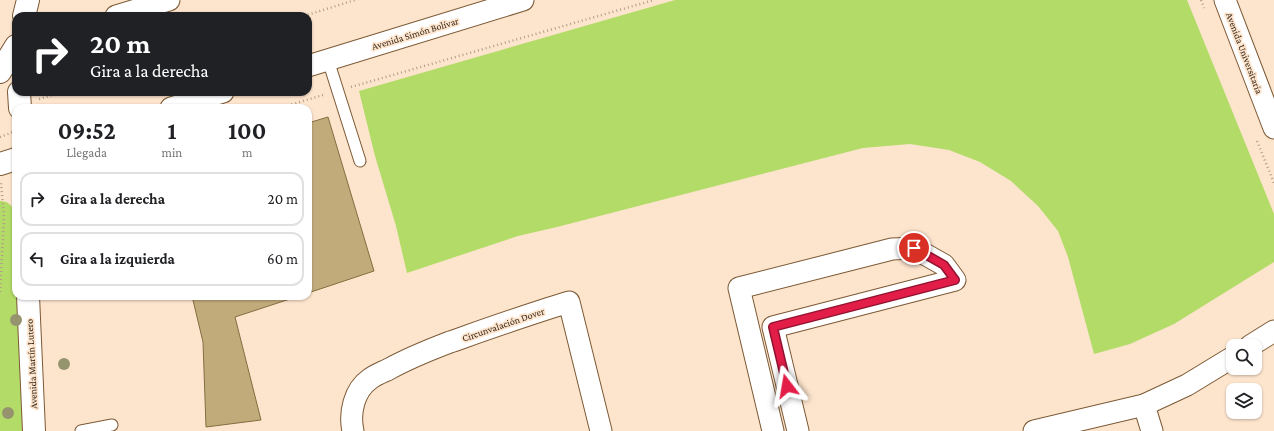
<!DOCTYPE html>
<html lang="es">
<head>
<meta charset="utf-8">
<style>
  body { margin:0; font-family:"Crimson Pro",serif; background:#f2f2f2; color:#202124; height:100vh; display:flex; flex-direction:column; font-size:15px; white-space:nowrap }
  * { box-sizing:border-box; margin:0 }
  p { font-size:13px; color:#757577 }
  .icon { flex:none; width:22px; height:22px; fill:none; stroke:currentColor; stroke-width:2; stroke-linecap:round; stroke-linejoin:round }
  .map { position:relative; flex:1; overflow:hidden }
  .drawer { position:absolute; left:12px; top:104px; width:300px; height:196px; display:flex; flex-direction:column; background:#fff; border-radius:12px; box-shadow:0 1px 3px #0004 }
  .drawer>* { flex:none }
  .top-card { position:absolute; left:12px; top:12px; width:300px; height:84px; border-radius:12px; box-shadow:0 1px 3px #0004; background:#202124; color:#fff; overflow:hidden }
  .tools { position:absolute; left:1226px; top:339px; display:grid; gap:8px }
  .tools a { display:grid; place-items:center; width:36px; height:36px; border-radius:8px; background:#fff; box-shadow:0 1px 3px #0004; font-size:20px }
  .pin { position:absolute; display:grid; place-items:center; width:34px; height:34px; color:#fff; margin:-17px; border:2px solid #fff; border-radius:50%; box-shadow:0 1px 4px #0007 }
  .me { position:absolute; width:44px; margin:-22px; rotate:346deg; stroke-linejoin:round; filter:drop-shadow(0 0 3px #0008) }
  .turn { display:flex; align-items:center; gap:14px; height:84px; padding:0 12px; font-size:18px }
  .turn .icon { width:52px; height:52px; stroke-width:2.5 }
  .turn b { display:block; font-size:28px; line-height:34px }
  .eta { display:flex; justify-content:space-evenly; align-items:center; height:68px; text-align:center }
  .eta b { font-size:24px; font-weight:700; line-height:28px }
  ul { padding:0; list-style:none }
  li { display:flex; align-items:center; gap:12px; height:54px; margin:0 8px 6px; padding:0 4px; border:2px solid #e0e0e0; border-radius:12px }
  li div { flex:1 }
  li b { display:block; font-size:15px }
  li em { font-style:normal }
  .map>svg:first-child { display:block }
  .green { fill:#b3db68 }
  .building { fill:#c2ab7b; stroke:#836e3f }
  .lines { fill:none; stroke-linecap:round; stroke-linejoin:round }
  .lane-casing { stroke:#7c5934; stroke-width:13 }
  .street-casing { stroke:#7c5934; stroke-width:23 }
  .secondary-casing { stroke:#7c5934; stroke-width:24 }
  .path { stroke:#b29d89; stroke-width:2.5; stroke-dasharray:1 3; stroke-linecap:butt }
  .lane { stroke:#fff; stroke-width:11 }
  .street { stroke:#fff; stroke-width:21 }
  .secondary { stroke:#fff; stroke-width:22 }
  .tree { fill:#96946f }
  .route-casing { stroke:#92132f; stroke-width:10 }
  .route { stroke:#e11d48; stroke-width:7 }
  .labels { text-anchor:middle; stroke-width:3.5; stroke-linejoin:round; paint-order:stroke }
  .street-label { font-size:10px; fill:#2f1f10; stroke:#fde4cd }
</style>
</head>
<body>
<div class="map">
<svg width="1274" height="431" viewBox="0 0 1274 431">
  <rect width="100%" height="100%" fill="#fde4cd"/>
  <g class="green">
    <polygon points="675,0 1187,0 1274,214 1274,262 1174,324 1130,344 1094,354 1068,257 1058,231 1038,206 1011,181 980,162 949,150 910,144 863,148 557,227 518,236 407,273 396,226 375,156 359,91"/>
    <path d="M0,201C8,201 11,205 15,211L16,296H19L25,431H0Z"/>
  </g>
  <g class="building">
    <polygon points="328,117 374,271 308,293 308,123"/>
    <polygon points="192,296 299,296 235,317 261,420 206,427 203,342"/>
  </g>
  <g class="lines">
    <g class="lane-casing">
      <g id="lane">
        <polyline points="328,60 360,161"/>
        <polyline points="81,431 112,425"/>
      </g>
    </g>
    <g class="street-casing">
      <g id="street">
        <polyline points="1225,0 1274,128"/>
        <polyline points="116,16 169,0"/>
        <polyline points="308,66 523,0"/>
        <polyline points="171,108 223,92"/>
        <polyline points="1250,346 1274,331"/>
        <polyline points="1144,405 1152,431"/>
        <path d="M353,431C349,413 354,390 370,379C375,375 383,372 389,369C409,358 429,350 450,342C490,328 529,314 569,302L601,431"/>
        <polyline points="773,431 739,288 892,249 914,248 944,265 955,280 773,327 798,431"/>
        <polyline points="1034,431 1144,405 1187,385 1233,357"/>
      </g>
    </g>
    <g class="secondary-casing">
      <g id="secondary">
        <polyline points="24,16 28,0"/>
        <polyline points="0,72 16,46"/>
        <polyline points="19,92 20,108"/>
        <polyline points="0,164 16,159"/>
        <polyline points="28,296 34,431"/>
      </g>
    </g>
    <g class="path">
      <polyline points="1201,0 1204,8"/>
      <polyline points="304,16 355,0"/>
      <polyline points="351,87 654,0"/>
      <polyline points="39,99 63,92"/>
      <polyline points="280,108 323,95"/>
      <polyline points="0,137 16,131"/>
      <polyline points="1257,141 1274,183"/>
      <polyline points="0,292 4,218 1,183"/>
    </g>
    <use href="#lane" class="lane"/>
    <use href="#street" class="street"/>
    <use href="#secondary" class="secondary"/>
  </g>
  <g class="tree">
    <circle cx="16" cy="320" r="6"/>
    <circle cx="64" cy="364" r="6"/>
    <circle cx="8" cy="413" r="6"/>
  </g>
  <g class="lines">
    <g class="route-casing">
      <polyline id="route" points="787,386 773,327 955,280 944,265 914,248"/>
    </g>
    <use href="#route" class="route"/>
  </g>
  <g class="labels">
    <g class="street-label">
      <text transform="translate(415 33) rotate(-17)" y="4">Avenida Simón Bolívar</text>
      <text transform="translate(1245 53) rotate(69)" y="4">Avenida Universitaria</text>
      <text transform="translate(503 324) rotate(-19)" y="4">Circunvalación Dover</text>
      <text transform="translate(31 364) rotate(-93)" y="4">Avenida Martín Lutero</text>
    </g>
  </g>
</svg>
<div class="tools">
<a><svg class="icon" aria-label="search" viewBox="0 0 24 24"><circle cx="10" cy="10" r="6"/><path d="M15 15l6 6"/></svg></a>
<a><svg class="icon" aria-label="layers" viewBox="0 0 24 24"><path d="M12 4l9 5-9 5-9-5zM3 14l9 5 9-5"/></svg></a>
</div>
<div class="pin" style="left:914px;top:248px;background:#d93025"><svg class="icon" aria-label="arrive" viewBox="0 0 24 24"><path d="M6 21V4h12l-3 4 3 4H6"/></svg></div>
<svg class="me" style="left:787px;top:386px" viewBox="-20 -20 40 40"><path d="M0-17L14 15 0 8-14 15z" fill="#e11d48" stroke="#fff" stroke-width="4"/></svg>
<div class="top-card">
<div class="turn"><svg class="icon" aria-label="right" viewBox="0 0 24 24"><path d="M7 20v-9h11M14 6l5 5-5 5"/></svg><div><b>20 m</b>Gira a la derecha</div></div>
</div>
<section class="drawer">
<div class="eta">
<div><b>09:52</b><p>Llegada</p></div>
<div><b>1</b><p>min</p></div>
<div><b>100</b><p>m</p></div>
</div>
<ul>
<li><svg class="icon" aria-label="right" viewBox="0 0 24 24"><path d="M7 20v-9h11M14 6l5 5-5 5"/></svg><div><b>Gira a la derecha</b></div><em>20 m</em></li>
<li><svg class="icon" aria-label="left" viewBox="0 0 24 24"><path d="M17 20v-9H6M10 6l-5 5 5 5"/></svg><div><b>Gira a la izquierda</b></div><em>60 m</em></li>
</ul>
</section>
</div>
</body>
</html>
